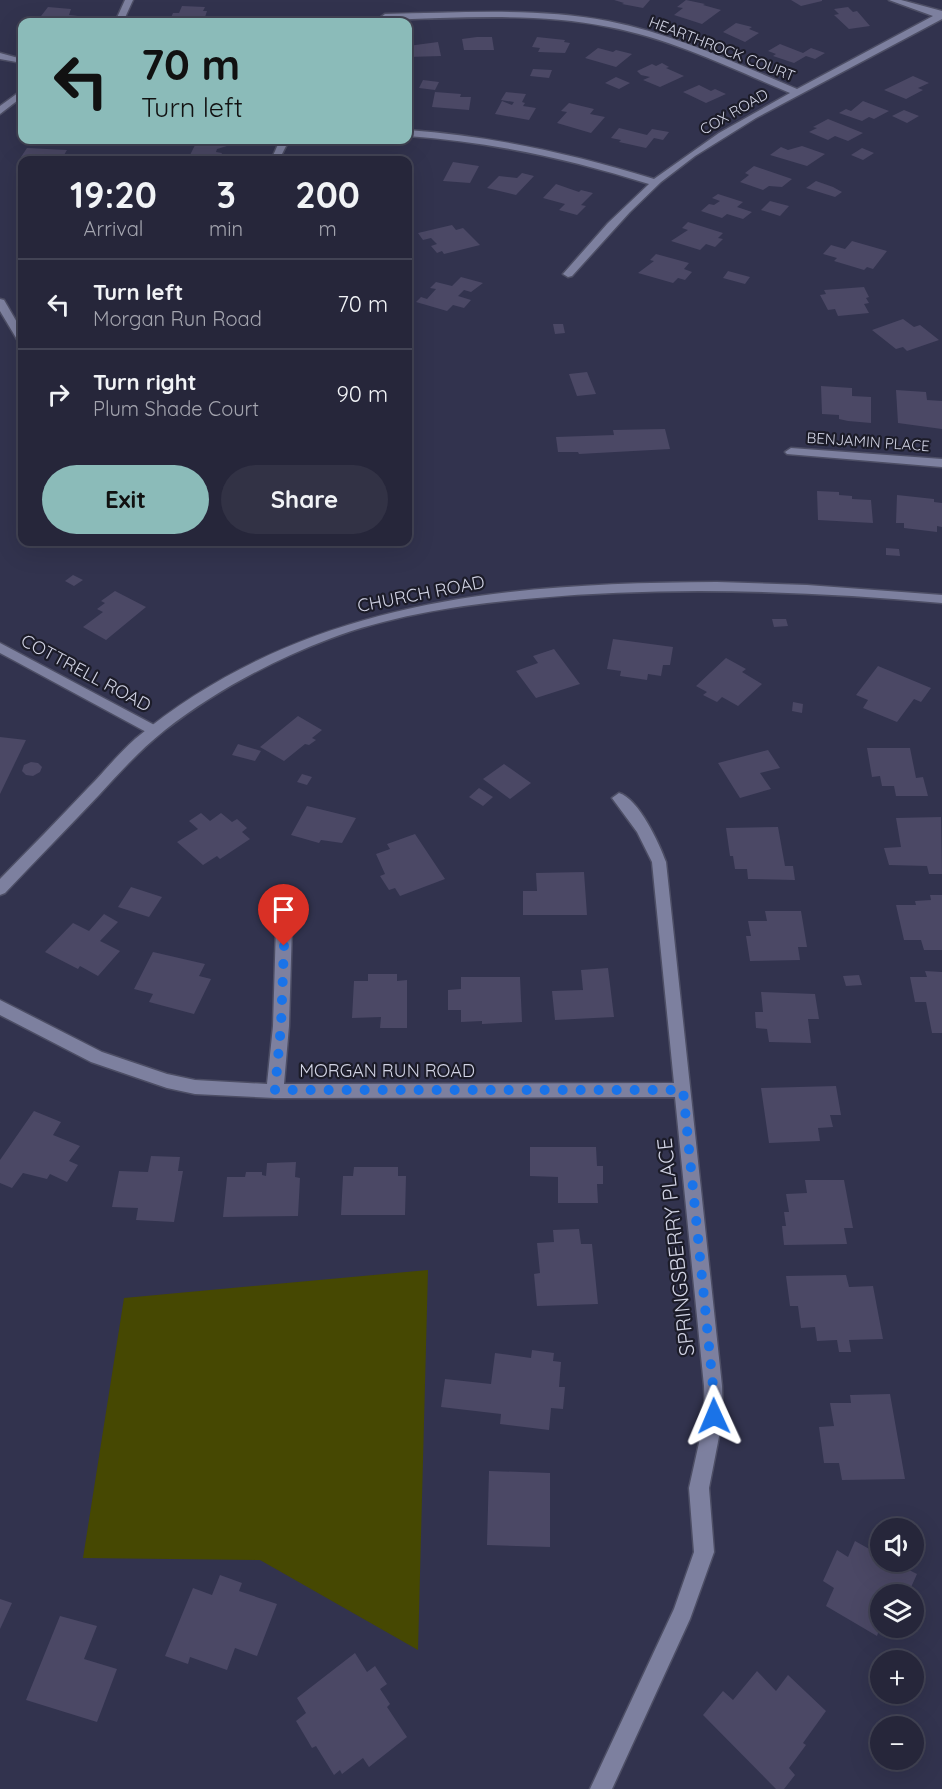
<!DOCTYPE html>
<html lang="en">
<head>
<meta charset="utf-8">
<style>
  body { margin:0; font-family:Quicksand,sans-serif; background:#323245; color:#f1f3f6; height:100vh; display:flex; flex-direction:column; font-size:22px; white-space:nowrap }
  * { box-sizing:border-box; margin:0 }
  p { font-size:20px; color:#a4a5af }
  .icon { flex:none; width:33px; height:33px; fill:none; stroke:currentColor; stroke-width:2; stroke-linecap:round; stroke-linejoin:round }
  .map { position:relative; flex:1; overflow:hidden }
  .side { position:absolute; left:18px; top:156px; width:394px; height:390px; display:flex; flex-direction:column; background:#26263a; border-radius:12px; box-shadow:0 6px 24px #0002,0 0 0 2px #424354 }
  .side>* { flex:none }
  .banner { position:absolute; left:18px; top:18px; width:394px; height:126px; border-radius:12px; box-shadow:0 6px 24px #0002,0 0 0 2px #424354; background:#8bbbb9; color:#111; overflow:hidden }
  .tools { position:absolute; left:870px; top:1518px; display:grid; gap:12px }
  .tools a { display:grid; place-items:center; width:54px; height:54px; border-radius:50%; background:#26263a; box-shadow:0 6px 24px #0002,0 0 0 2px #424354; font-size:30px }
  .pin { position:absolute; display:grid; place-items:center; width:51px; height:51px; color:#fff; margin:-62px -26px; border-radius:50% 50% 50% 0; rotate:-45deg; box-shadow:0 0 6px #0007 }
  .pin .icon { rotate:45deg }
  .me { position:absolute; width:66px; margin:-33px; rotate:359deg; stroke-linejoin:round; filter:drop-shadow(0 0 4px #0008) }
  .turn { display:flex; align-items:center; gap:21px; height:126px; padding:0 24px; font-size:27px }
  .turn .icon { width:78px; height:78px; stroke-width:2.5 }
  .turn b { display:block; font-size:42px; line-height:51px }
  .eta { display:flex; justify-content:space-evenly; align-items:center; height:102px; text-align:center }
  .eta b { font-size:36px; font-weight:700; line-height:42px }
  .button { display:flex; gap:12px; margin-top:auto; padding:12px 24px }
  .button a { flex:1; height:69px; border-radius:36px; background:#8bbbb9; color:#111; font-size:24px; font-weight:700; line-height:69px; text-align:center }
  .button a+a { background:#323245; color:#f1f3f6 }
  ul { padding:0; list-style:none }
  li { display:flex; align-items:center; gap:18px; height:90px; padding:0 24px; border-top:2px solid #424354 }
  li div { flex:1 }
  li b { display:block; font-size:22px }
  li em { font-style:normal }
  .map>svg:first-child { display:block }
  .green { fill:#464802 }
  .building { fill:#4b4865 }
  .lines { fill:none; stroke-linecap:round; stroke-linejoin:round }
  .minor-casing { stroke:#4d4e65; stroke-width:3 }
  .secondary-casing { stroke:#4d4e65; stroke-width:3 }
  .minor { fill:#7d809f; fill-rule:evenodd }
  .secondary { fill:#7d809f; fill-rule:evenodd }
  .route { stroke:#1a73e8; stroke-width:10; stroke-dasharray:0 18 }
  .labels { text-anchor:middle; stroke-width:4.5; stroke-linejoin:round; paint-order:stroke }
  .far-street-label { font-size:15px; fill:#d1d3e4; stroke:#1c1c29 }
  .street-label { font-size:18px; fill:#d1d3e4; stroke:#1c1c29 }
  .near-street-label { font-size:21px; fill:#d1d3e4; stroke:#1c1c29 }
</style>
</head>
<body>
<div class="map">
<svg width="942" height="1789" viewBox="0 0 942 1789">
  <rect width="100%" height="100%" fill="#32334e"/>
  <polygon class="green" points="428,1270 418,1650 260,1560 83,1558 124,1298"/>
  <g class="building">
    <polygon points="614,0 650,0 643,8 622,4 624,3"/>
    <polygon points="686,0 705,4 703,5 721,10 702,24 674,15 683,8 677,7"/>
    <polygon points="791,0 822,0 822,1 801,6"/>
    <polygon points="182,6 205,7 203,11 207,11 204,20 170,20 173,13 179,13"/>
    <polygon points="48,7 71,9 69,15 78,16 73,22 38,20"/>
    <polygon points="848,7 853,12 857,11 870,26 849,29 834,15 839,14 834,9"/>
    <polygon points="736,23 752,27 749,29 759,33 745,42 723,32"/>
    <polygon points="477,37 492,37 494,50 464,50 462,39"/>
    <polygon points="537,37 565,40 564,42 570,43 565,53 538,52 540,48 532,47"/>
    <polygon points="438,42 441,56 408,57 408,46"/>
    <polygon points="780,44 803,53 811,48 825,53 815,59 806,56 794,63 773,56 776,54 768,51"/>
    <polygon points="598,48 613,52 616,50 632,54 616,67 585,58"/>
    <polygon points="662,63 669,67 666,68 684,76 660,87 643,80 650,77 641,75 637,71 652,64 656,66"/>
    <polygon points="533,69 552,70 549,78 530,76"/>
    <polygon points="913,76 929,83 918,88 923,90 906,99 884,90"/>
    <polygon points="616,77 630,83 619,89 605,83"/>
    <polygon points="423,80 439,82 435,90 419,88"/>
    <polygon points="699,85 711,91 715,89 726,94 706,103 683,92"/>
    <polygon points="435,92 461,94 460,97 471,97 469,110 432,107"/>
    <polygon points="506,92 526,94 522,102 525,103 523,106 536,108 529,120 495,114 502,101 512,105 514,102 501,100"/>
    <polygon points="863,101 889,111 874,119 869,117 862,121 839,113 846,109 851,111"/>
    <polygon points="569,103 594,109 590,114 605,117 591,133 557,123 567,112 561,111"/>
    <polygon points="904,110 919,116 907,123 892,116"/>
    <polygon points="828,119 863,133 848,141 835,136 828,140 809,132 817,128 813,127"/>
    <polygon points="619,128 647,135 652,129 669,132 663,140 654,138 646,148 619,142 621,140 611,138"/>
    <polygon points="184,140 229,140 227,146 217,149 216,152 222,153 219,159 189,157 195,145 182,144"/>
    <polygon points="802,146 825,154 807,166 770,155 781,147 788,150"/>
    <polygon points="27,148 67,150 61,160 33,160 34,158 21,157"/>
    <polygon points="862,148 874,153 863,160 851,155"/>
    <polygon points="320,154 332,154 331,156 358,156 357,160 318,160"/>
    <polygon points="453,162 479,166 470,183 443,181"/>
    <polygon points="754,166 792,179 782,187 769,186 763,190 740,182 749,175 745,173"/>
    <polygon points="522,173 534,176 516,195 487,188 499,176 517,178"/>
    <polygon points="816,181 833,187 842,192 835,197 806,188"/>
    <polygon points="556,184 579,192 581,190 593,193 581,205 586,206 577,215 559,210 565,204 543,198"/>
    <polygon points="718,194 743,202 737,207 752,212 743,219 727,214 722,218 701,211 709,204 714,205 720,201 712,198"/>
    <polygon points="770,201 789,206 780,216 761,210"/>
    <polygon points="688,222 723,233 718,238 723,239 715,247 706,244 700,250 671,241 688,230 682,228"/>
    <polygon points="452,225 456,230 463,228 480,245 444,254 442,251 437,253 431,246 437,244 431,238 423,240 418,233"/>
    <polygon points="852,241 887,251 873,269 867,267 864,270 834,261 837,258 823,254 831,245 845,249"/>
    <polygon points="656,254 689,263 684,269 692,272 685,280 678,278 673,283 638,273 654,261 650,260"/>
    <polygon points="728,271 750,277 745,284 723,278"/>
    <polygon points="461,277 483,283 471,292 464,290 458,296 471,300 464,308 453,305 447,311 416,302 421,297 427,299 436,289 430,288 436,282 452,286"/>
    <polygon points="864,287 869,297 866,298 869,303 864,304 869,313 838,316 835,309 828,310 820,295 826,294 824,290"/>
    <polygon points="903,319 914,327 920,325 939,340 907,351 903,347 896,349 872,330"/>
    <polygon points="553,324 563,324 565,333 555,334"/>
    <polygon points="587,372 596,394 577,396 569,374"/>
    <polygon points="821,386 852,388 852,396 871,397 871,423 848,421 839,419 839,415 822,414"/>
    <polygon points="896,390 926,392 927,400 942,401 942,429 898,423"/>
    <polygon points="665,429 670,449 579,454 578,452 558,452 556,437 614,435 613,430"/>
    <polygon points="817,491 839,492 839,495 852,496 852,499 871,500 873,523 818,520"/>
    <polygon points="897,495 934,499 934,502 942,503 942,527 937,526 937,532 904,528 904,523 896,523"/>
    <polygon points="886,548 899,549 900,556 886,555"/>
    <polygon points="73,575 83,580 74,586 65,581"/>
    <polygon points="115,591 146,607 106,640 83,627 103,612 97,609 105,603 101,601"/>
    <polygon points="772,619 786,619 788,626 774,627"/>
    <polygon points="613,639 673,647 670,665 663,665 661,676 648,674 647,680 620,676 621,671 607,669"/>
    <polygon points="554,649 580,684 536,698 516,671 538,663 533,656"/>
    <polygon points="726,658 746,669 742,672 762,684 738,706 722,697 717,702 703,695 707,692 696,686"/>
    <polygon points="878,666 931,688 921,702 914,699 897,722 863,708 868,700 856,695"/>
    <polygon points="793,702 803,704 802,713 792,711"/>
    <polygon points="298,716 322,730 312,738 316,740 309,745 305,744 284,761 260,747"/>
    <polygon points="0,737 26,740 0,794"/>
    <polygon points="238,744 261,751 255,761 232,755"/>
    <polygon points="867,748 910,748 916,778 923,777 928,796 896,796 894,786 882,786 880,776 872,777"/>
    <polygon points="768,750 780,768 760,773 771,789 740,798 718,763"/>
    <polygon points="31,762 38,763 42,767 40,772 33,776 26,775 22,771 24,765"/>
    <polygon points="504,764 531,783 510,799 483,779"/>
    <polygon points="302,774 312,777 307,785 297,782"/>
    <polygon points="479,788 493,797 483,806 469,797"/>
    <polygon points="307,806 356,818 342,843 321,840 319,843 291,835"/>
    <polygon points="201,813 210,821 221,813 232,822 237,819 247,828 242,832 250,839 220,859 217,856 203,865 177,842 198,829 189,821"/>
    <polygon points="941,817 942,874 929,874 927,866 889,865 884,848 901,847 896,818"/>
    <polygon points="778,827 785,866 793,866 795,880 748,879 747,869 735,869 733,856 730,856 726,828"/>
    <polygon points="415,834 445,879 400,896 395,888 389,890 380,876 385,874 376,854 390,849 387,844"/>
    <polygon points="584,872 587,915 523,915 523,891 537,891 536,873"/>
    <polygon points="131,887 162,897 149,917 118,907"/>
    <polygon points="930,895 942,895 942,950 924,950 921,940 904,940 896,905 916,905 915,901 931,900"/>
    <polygon points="765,911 801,911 807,947 798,947 800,960 750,961 746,936 751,936 748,921 767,921"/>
    <polygon points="104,914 118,922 100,941 120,951 98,976 80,966 78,969 45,952 73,923 89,931"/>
    <polygon points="153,952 205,964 199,976 211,979 194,1014 149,1002 153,994 134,989"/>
    <polygon points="608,968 614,1017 555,1020 552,991 583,990 581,970"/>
    <polygon points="925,971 942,972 942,1033 932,1033 926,1002 915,1002 910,977 927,977"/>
    <polygon points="368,974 397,974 397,981 407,980 407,1028 380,1028 381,1017 352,1018 354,981 368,981"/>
    <polygon points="859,975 862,985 846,986 843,976"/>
    <polygon points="461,977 520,977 522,1022 482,1024 482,1021 461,1022 461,1010 448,1010 448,990 461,989"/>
    <polygon points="761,992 815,994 819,1019 808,1019 811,1043 769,1042 767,1029 756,1028 755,1012 763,1012"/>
    <polygon points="836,1086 841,1115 830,1115 833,1127 818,1128 820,1141 769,1143 761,1088"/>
    <polygon points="34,1111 61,1122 53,1135 80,1146 69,1161 78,1165 67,1182 50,1174 47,1179 23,1173 12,1188 0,1183 0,1160"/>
    <polygon points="530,1147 596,1147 597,1166 603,1166 603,1184 597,1184 598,1203 558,1203 558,1177 530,1176"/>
    <polygon points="151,1156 180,1157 178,1171 183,1171 174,1222 136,1220 138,1208 112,1207 119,1171 148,1172"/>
    <polygon points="296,1162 295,1177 300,1178 298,1216 223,1217 227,1177 245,1177 246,1172 262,1172 262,1175 266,1176 267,1163"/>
    <polygon points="354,1167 398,1167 398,1176 406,1176 405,1215 341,1215 343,1176 353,1176"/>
    <polygon points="805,1180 844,1180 853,1228 844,1228 847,1244 784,1245 782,1226 786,1226 784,1212 789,1212 786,1194 807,1193"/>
    <polygon points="579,1229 581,1244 592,1244 598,1304 537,1306 534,1274 540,1273 537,1243 554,1242 553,1230"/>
    <polygon points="846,1275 849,1287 873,1286 883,1339 849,1340 851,1352 839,1352 837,1340 817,1341 815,1327 801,1328 798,1306 790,1306 786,1276"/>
    <polygon points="532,1350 554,1353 553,1361 561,1362 559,1387 565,1387 563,1409 551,1408 549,1430 500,1424 501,1414 441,1407 445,1379 491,1384 495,1353 531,1358"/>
    <polygon points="890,1394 905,1479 842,1480 839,1463 824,1463 819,1427 834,1426 830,1403 851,1403 850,1395"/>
    <polygon points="489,1471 550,1473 550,1547 487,1545"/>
    <polygon points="855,1541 880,1555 880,1562 893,1562 917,1574 908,1594 880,1594 880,1627 877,1636 826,1606 834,1588 823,1581 837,1550 848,1557"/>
    <polygon points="220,1575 242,1583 239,1591 277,1604 257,1656 235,1648 227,1670 190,1657 188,1664 165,1656 193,1588 212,1595"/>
    <polygon points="0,1599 12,1603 0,1629"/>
    <polygon points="60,1616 97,1626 84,1659 117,1669 97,1722 26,1700"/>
    <polygon points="355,1653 367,1672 375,1666 387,1684 380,1689 390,1704 387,1707 407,1737 369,1767 363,1758 342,1774 340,1770 334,1775 316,1746 312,1748 296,1721 306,1713 297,1698"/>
    <polygon points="757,1671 776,1691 788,1675 826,1711 803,1743 806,1745 789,1768 795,1775 784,1789 776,1789 703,1715 723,1691 733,1700"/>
  </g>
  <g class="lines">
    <g class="minor-casing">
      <g id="minor">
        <polygon points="125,0 133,0 123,22 115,22"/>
        <path d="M889,0H901L942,11V19L756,118L695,156L661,182L630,212L572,276L568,277L563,274L608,223L649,184C570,159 491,142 408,136V130C492,136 573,154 654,179L719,133L790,93C731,68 672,39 609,27C536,12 459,18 385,20L381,17L385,14C459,13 535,7 608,21C674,34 736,63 797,89L933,16Z"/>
        <polygon points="0,53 22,59 22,63 0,59"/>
        <polygon points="22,90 22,97 0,114 0,106"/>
        <polygon points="280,140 289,140 279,160 271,160"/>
        <polygon points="0,299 4,300 22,331 22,342 18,341 0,311"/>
        <polygon points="791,448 942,459 942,467 787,454 785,452"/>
        <polygon points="0,643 160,728 162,731 155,736 150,734 15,661 0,653"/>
        <path d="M619,793C639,799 659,843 666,862L722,1386L723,1416L709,1488L714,1552L690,1619L612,1789H590L674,1609L694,1552L689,1488L705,1416L704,1386L675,1097L275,1098L195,1094L167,1088L91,1062L0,1015V1000L102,1052L167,1074L195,1080L267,1084L273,1026L276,926L279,922H289L292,926L289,1026L284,1084L674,1083L652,862L637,832L612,798Z"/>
      </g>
    </g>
    <g class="secondary-casing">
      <path id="secondary" d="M717,582L807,585L942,595V603C807,591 672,586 537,598C467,604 395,614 329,639C271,661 214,692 165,730C140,750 120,772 99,795C68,828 36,860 5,893L0,895V879C29,849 59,819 88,788C104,772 118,754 135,739C304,599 507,583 717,582Z"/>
    </g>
    <use href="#minor" class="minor"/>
    <use href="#secondary" class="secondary"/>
  </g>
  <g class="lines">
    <polyline class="route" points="284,946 281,1026 275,1090 683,1090 713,1386 714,1416"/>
  </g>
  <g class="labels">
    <g class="far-street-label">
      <text transform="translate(722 49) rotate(21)" y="5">HEARTHROCK COURT</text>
      <text transform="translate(734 112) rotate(-30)" y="5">COX ROAD</text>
      <text transform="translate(868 442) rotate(4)" y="5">BENJAMIN PLACE</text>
    </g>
    <g class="street-label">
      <text transform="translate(421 594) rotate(-11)" y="6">CHURCH ROAD</text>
      <text transform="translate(86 673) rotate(28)" y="6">COTTRELL ROAD</text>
      <text x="387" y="1077">MORGAN RUN ROAD</text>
    </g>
    <g class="near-street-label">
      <text transform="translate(676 1247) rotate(-96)" y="7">SPRINGSBERRY PLACE</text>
    </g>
  </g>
</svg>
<div class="tools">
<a><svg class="icon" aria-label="sound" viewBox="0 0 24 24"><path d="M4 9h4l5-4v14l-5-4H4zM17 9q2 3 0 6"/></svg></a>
<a><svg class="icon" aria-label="layers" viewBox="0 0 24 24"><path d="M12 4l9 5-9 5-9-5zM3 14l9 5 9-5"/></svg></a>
<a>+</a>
<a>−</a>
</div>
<div class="pin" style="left:284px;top:946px;background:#d93025"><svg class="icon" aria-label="arrive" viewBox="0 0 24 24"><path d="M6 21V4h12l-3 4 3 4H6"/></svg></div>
<svg class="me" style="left:714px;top:1416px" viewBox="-20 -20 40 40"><path d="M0-17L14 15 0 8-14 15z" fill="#1a73e8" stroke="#fff" stroke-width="4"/></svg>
<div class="banner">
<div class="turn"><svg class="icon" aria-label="left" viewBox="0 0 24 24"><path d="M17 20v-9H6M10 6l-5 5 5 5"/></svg><div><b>70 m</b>Turn left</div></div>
</div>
<section class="side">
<div class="eta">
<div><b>19:20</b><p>Arrival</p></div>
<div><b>3</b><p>min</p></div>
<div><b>200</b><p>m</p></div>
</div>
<ul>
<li><svg class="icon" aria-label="left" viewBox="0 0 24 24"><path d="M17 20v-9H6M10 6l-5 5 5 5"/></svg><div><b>Turn left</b><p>Morgan Run Road</p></div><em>70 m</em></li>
<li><svg class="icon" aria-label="right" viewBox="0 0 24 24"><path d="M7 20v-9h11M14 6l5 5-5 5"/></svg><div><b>Turn right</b><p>Plum Shade Court</p></div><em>90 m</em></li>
</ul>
<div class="button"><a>Exit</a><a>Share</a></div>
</section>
</div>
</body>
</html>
